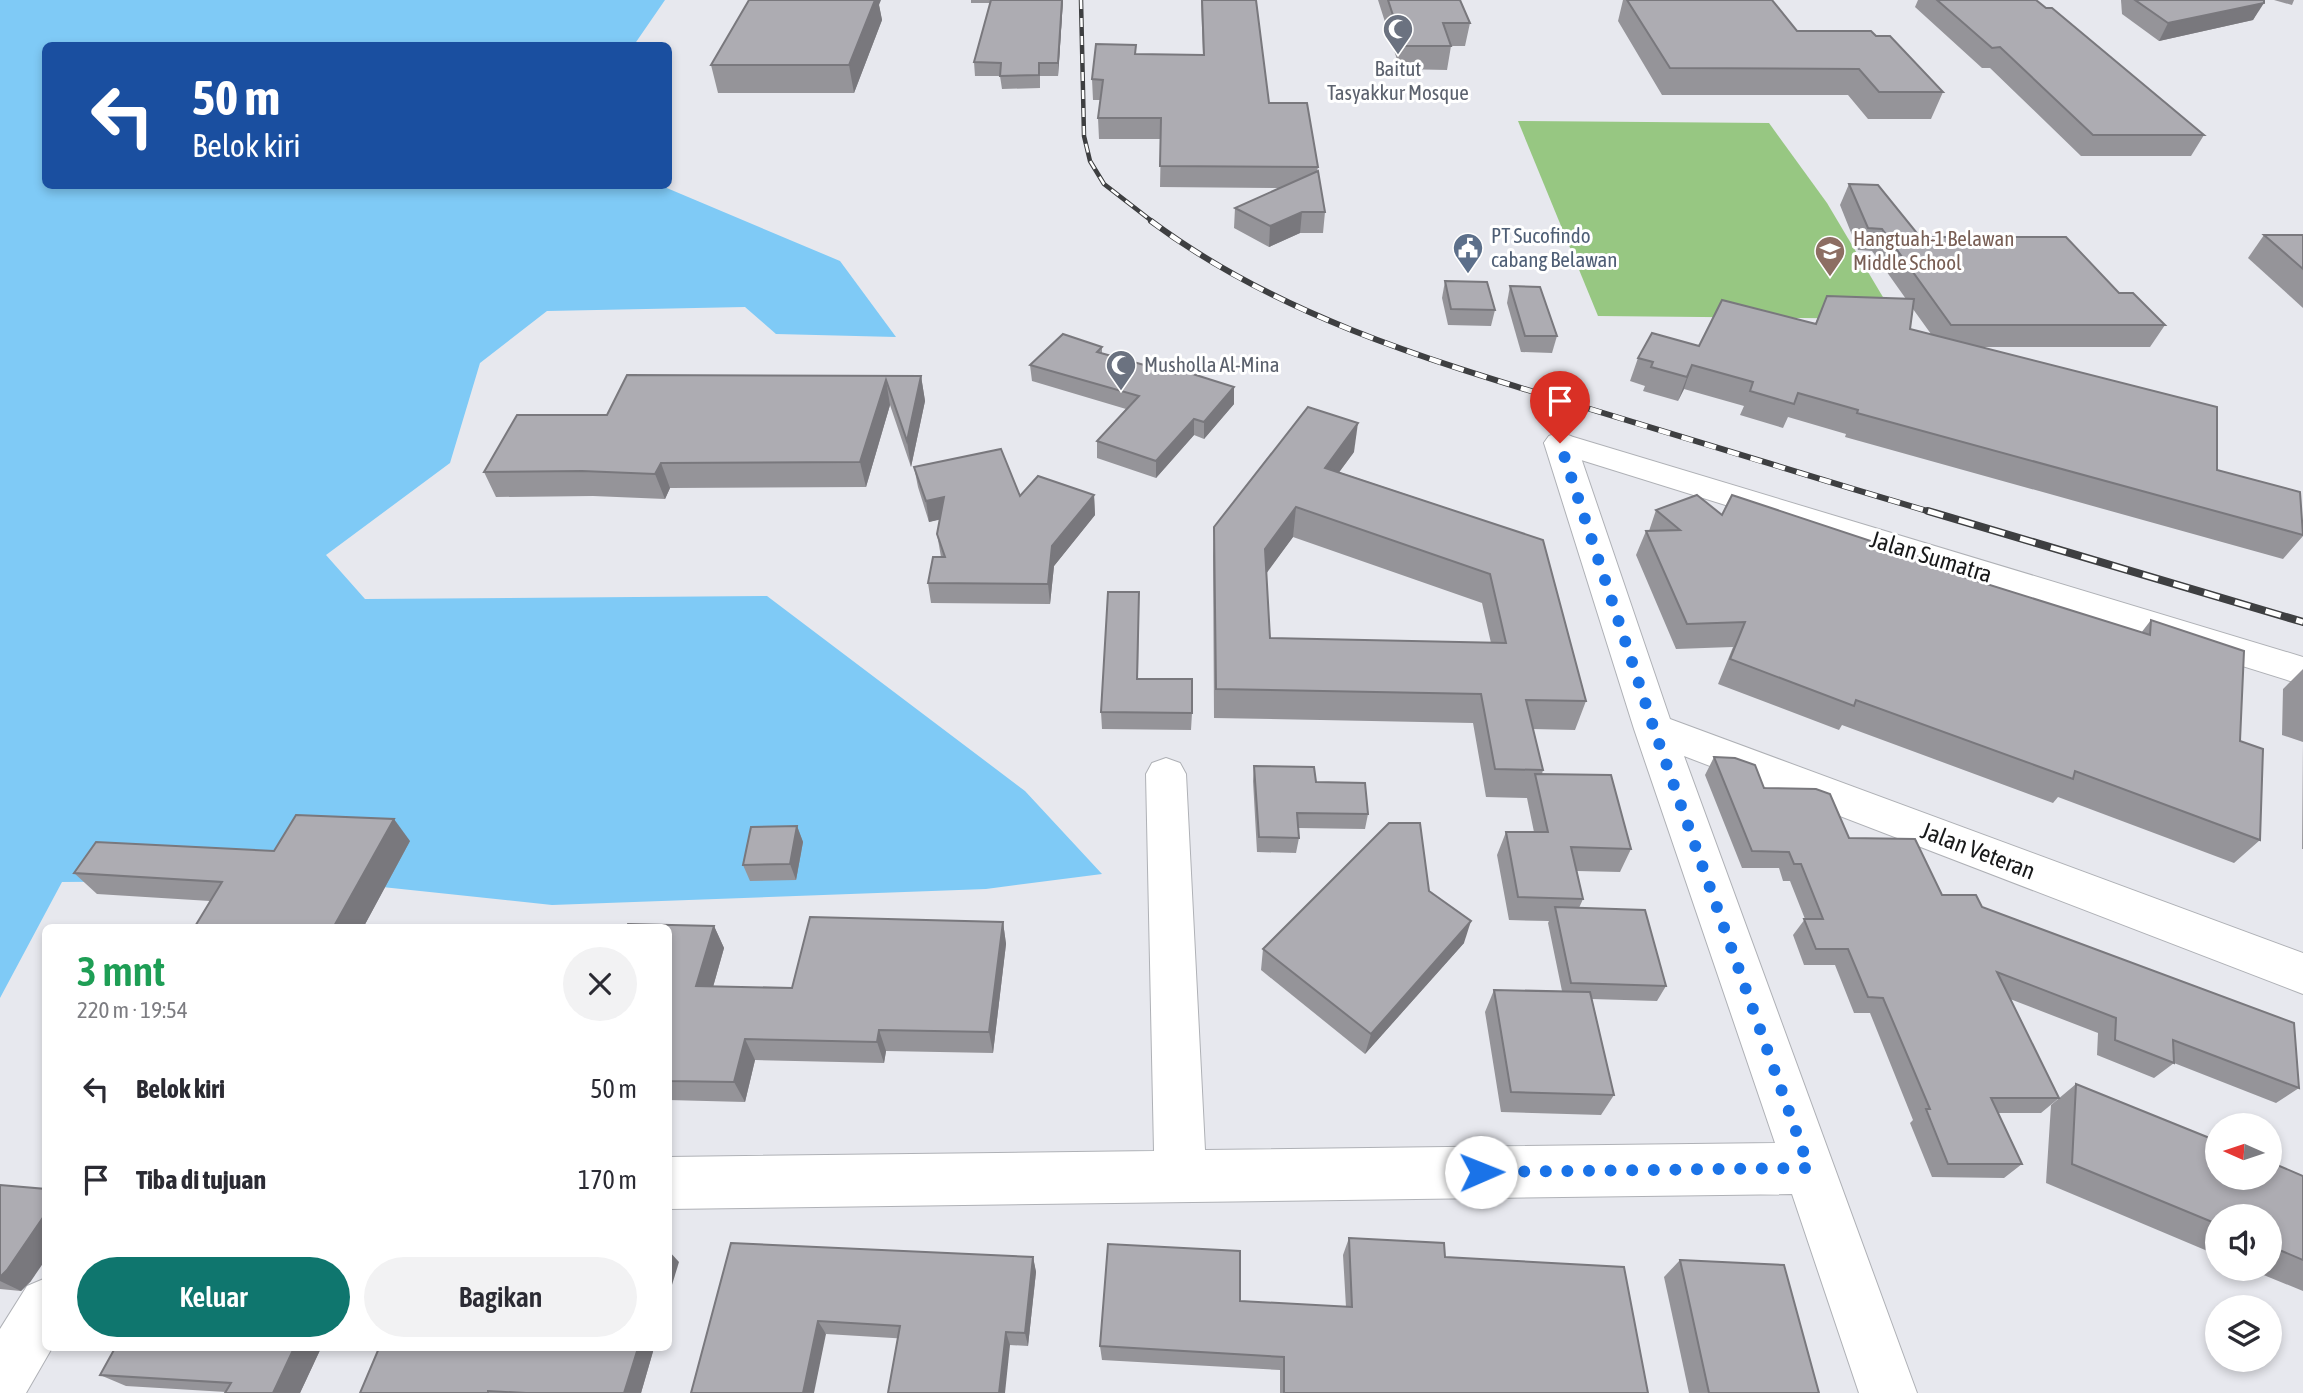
<!DOCTYPE html>
<html lang="id">
<head>
<meta charset="utf-8">
<style>
  body { margin:0; font-family:"Asap Condensed",sans-serif; background:#f2f2f3; color:#2b2b33; height:100vh; display:flex; flex-direction:column; font-size:26px; white-space:nowrap }
  * { box-sizing:border-box; margin:0 }
  p { font-size:23px; color:#7c7c81 }
  .icon { flex:none; width:38px; height:38px; fill:none; stroke:currentColor; stroke-width:2; stroke-linecap:round; stroke-linejoin:round }
  .map { position:relative; flex:1; overflow:hidden }
  .panel { position:absolute; left:42px; top:924px; width:630px; height:427px; display:flex; flex-direction:column; background:#fff; border-radius:10px; box-shadow:0 4px 10px #0003 }
  .panel>* { flex:none }
  .guide { position:absolute; left:42px; top:42px; width:630px; height:147px; border-radius:10px; box-shadow:0 4px 10px #0003; background:#1a4fa0; color:#fff; overflow:hidden }
  .needle { width:46px; rotate:273deg }
  .tools { position:absolute; left:2205px; top:1113px; display:grid; gap:14px }
  .tools a { display:grid; place-items:center; width:77px; height:77px; border-radius:50%; background:#fff; box-shadow:0 4px 10px #0003; font-size:35px }
  .pin { position:absolute; display:grid; place-items:center; width:60px; height:60px; color:#fff; margin:-72px -30px; border-radius:50% 50% 50% 0; rotate:-45deg; box-shadow:0 0 7px #0007 }
  .pin .icon { rotate:45deg }
  .me { position:absolute; width:77px; margin:-38px; rotate:89deg; stroke-linejoin:round; filter:drop-shadow(0 0 5px #0008) }
  .turn { display:flex; align-items:center; gap:24px; height:147px; padding:0 35px; font-size:32px }
  .turn .icon { width:91px; height:91px; stroke-width:2.5 }
  .turn b { display:block; font-size:49px; line-height:60px }
  .round { display:grid; place-items:center; flex:none; width:74px; height:74px; border-radius:37px; background:#f2f2f3 }
  .headline { display:flex; align-items:center; justify-content:space-between; height:119px; padding:0 35px }
  h1 { font-size:42px; font-weight:600; line-height:52px; color:#1e9e55 }
  .button { display:flex; gap:14px; margin-top:auto; padding:14px 35px }
  .button a { flex:1; height:80px; border-radius:42px; background:#0f766e; color:#fff; font-size:28px; font-weight:600; line-height:80px; text-align:center }
  .button a+a { background:#f2f2f3; color:#2b2b33 }
  ul { padding:0; list-style:none }
  li { display:flex; align-items:center; gap:21px; height:91px; padding:0 35px }
  li div { flex:1 }
  li b { display:block; font-size:26px }
  li em { font-style:normal }
  .map>svg:first-child { display:block }
  .green { fill:#97c782 }
  .water { fill:#7fcaf6 }
  .lines { fill:none; stroke-linecap:round; stroke-linejoin:round }
  .minor-casing { stroke:#afb1b6; stroke-width:2 }
  .highway-casing { stroke:#afb1b6; stroke-width:2 }
  .minor { fill:#fff; fill-rule:evenodd }
  .highway { fill:#fff; fill-rule:evenodd }
  .rail-far2-casing { stroke:#3e3f41; stroke-width:4.5 }
  .rail-far1-casing { stroke:#3e3f41; stroke-width:6 }
  .rail-casing { stroke:#3e3f41; stroke-width:8 }
  .rail-far2 { stroke:#fff; stroke-width:2.5; stroke-dasharray:9; stroke-linecap:butt }
  .rail-far1 { stroke:#fff; stroke-width:4.5; stroke-dasharray:12; stroke-linecap:butt }
  .rail { stroke:#fff; stroke-width:5; stroke-dasharray:16; stroke-linecap:butt }
  .wall { fill:#959499; fill-rule:evenodd }
  .shaded-wall { fill:#79787d }
  .building { fill:#adacb2; stroke:#79787d; stroke-width:2; fill-rule:evenodd }
  .route { stroke:#1a73e8; stroke-width:12; stroke-dasharray:0 21.6 }
  .labels { text-anchor:middle; stroke-width:6; stroke-linejoin:round; paint-order:stroke }
  .far-worship-label { font-size:21px; fill:#5b616d; stroke:#fff }
  .far-service-label { font-size:21px; fill:#4e5e75; stroke:#fff; text-anchor:start }
  .far-education-label { font-size:21px; fill:#785e54; stroke:#fff; text-anchor:start }
  .street-label { font-size:24px; fill:#18191a; stroke:#fff }
</style>
</head>
<body>
<div class="map">
<svg width="2303" height="1393" viewBox="0 0 2303 1393">
  <rect width="100%" height="100%" fill="#e7e8ee"/>
  <polygon class="green" points="1518,121 1769,123 1827,203 1896,319 1598,316"/>
  <polygon class="water" points="0,0 665,0 634,45 46,46 46,186 662,186 840,261 896,337 776,334 745,307 547,311 480,363 450,463 326,555 365,599 767,596 1025,791 1102,874 986,889 552,905 316,880 62,882 0,998"/>
  <g class="lines">
    <g class="minor-casing">
      <g id="minor">
        <polygon points="1560,433 1571,436 1576,443 1670,719 2303,953 2303,994 1684,756 1917,1393 1859,1393 1792,1194 668,1209 668,1157 1154,1151 1146,774 1152,763 1166,758 1180,763 1186,774 1205,1150 1775,1143 1634,729 1544,443 1549,436"/>
        <polygon points="46,1278 46,1348 52,1348 26,1393 0,1393 0,1329 27,1286"/>
      </g>
    </g>
    <g class="highway-casing">
      <polygon id="highway" points="1560,433 2303,657 2303,685 1549,450 1544,443 1549,436"/>
    </g>
    <use href="#minor" class="minor"/>
    <use href="#highway" class="highway"/>
    <g class="rail-far2-casing">
      <polyline id="rail-far2" points="1081,0 1084,136 1090,161 1104,184 1153,222"/>
    </g>
    <g class="rail-far1-casing">
      <path id="rail-far1" d="M1151,221C1281,318 1435,362 1590,409C1704,444 1819,479 1934,513"/>
    </g>
    <g class="rail-casing">
      <polyline id="rail" points="1928,511 2303,622"/>
    </g>
    <use href="#rail-far2" class="rail-far2"/>
    <use href="#rail-far1" class="rail-far1"/>
    <use href="#rail" class="rail"/>
  </g>
  <g class="wall">
    <polygon points="971,0 1063,0 1058,76 1040,76 1040,88 1002,89 1000,76 975,76 974,62 990,3 971,3"/>
    <polygon points="1201,0 1256,0 1269,103 1318,167 1317,172 1325,212 1323,233 1300,233 1269,247 1234,228 1235,208 1280,188 1160,187 1161,139 1099,139 1098,118 1101,100 1093,100 1092,79 1136,45 1136,54 1203,55"/>
    <polygon points="1378,0 1460,0 1470,23 1465,46 1451,46 1447,70 1400,69"/>
    <polygon points="1623,0 1772,0 1797,31 1876,36 1943,92 1931,119 1868,119 1848,95 1662,95 1618,21"/>
    <polygon points="1918,0 2036,0 2204,135 2191,156 2081,156 1990,68 1982,68 1915,7"/>
    <polygon points="2121,0 2264,0 2253,20 2159,41 2122,14"/>
    <polygon points="2274,0 2294,0 2292,5"/>
    <polygon points="879,5 882,20 854,93 718,93 711,65"/>
    <path d="M1849,184L1920,237L2119,293L2165,325L2150,347H1980L2217,470L2303,526V536L2283,559L1845,437L1846,434L1788,417L1783,428L1740,415L1744,406L1684,389L1678,401L1643,391L1645,386L1630,381L1638,358L1815,324L1827,296L1906,299L1872,251L1858,250L1840,205ZM1913,309L1931,334L1910,329Z"/>
    <polygon points="2264,235 2303,235 2303,308 2248,258"/>
    <polygon points="1445,281 1495,310 1491,326 1448,325 1442,298"/>
    <polygon points="1510,286 1557,336 1552,353 1521,352 1507,303"/>
    <polygon points="1102,347 1102,353 1177,374 1234,387 1234,404 1204,439 1194,435 1156,478 1097,458 1097,441 1126,409 1032,381 1030,365"/>
    <polygon points="921,376 925,401 911,467 890,405 866,487 670,488 665,499 593,496 496,497 484,472 607,415"/>
    <path d="M1354,452L1339,472L1543,540L1586,701L1575,730L1533,729L1543,770L1542,774L1631,849L1620,872L1577,871L1583,899L1579,908L1666,986L1657,1001L1592,999L1614,1095L1601,1115L1501,1112L1485,1012L1494,990L1562,991L1548,923L1549,921L1509,920L1497,855L1506,832H1534L1527,798L1486,797L1473,723L1214,718L1213,556L1214,527ZM1293,537L1482,603L1491,643L1270,638L1266,573Z"/>
    <polygon points="914,467 1020,496 1094,495 1095,515 1054,566 1050,604 931,603 928,583 941,557 937,534 940,519 929,522 918,487"/>
    <polygon points="1656,510 1722,515 1945,571 2141,633 2151,620 2240,741 2260,840 2234,863 2058,797 2053,803 1842,725 1839,730 1718,684 1733,647 1676,649 1636,555 1646,531 1649,531"/>
    <polygon points="1139,592 1138,679 1192,713 1191,730 1102,729 1101,712"/>
    <polygon points="2303,669 2303,849 2302,849 2303,742 2282,735 2283,689"/>
    <polygon points="1714,757 1942,895 1982,907 2299,1088 2276,1103 2174,1063 2154,1078 2097,1055 2098,1033 2010,999 2059,1098 2041,1113 1998,1113 2022,1164 2004,1178 1932,1177 1910,1123 1913,1120 1870,1013 1854,1013 1835,965 1804,965 1793,935 1805,919 1790,881 1783,881 1779,868 1742,868 1705,775"/>
    <polygon points="1254,766 1316,782 1368,814 1365,829 1298,828 1299,838 1296,853 1257,852 1253,781"/>
    <polygon points="797,826 803,842 796,880 750,881 743,865"/>
    <polygon points="410,841 363,928 194,928 210,901 97,894 74,873 274,851"/>
    <polygon points="1429,891 1464,943 1365,1054 1261,970 1263,949"/>
    <polygon points="1003,922 1006,944 993,1053 886,1051 884,1063 755,1060 745,1102 668,1100 668,928 714,926 724,948 713,987 792,988"/>
    <polygon points="2076,1084 2303,1176 2303,1291 2249,1269 2270,1269 2270,1216 2217,1216 2217,1255 2046,1183 2051,1105"/>
    <polygon points="0,1185 31,1281 21,1291 0,1289"/>
    <polygon points="1349,1238 1445,1257 1648,1393 1280,1393 1280,1370 1102,1360 1100,1346 1240,1301 1346,1307 1343,1255"/>
    <polygon points="731,1243 1033,1257 1036,1272 1028,1346 826,1334"/>
    <polygon points="1680,1260 1819,1393 1689,1393 1664,1277"/>
    <polygon points="115,1348 321,1348 300,1393 226,1392 126,1386 100,1375"/>
    <polygon points="379,1348 654,1348 641,1393 360,1393"/>
  </g>
  <g class="shaded-wall">
    <polygon points="870,0 881,0 879,5 882,20 854,93 849,65"/>
    <polygon points="1062,0 1063,0 1058,76 1058,63"/>
    <polygon points="2264,3 2253,20 2159,41 2168,23"/>
    <polygon points="1302,212 1300,233 1269,247 1270,226"/>
    <polygon points="1692,365 1684,389 1678,401 1687,377"/>
    <polygon points="921,376 925,401 911,467 907,441"/>
    <polygon points="886,380 890,405 866,487 860,462"/>
    <polygon points="1234,387 1234,404 1204,439 1204,422"/>
    <polygon points="1194,419 1194,435 1156,478 1156,461"/>
    <polygon points="1358,423 1354,452 1321,497 1325,468"/>
    <polygon points="661,463 670,488 665,499 655,474"/>
    <polygon points="1094,495 1095,515 1054,566 1050,604 1048,584 1052,546"/>
    <polygon points="944,497 947,518 929,522 926,501"/>
    <polygon points="1296,507 1293,537 1263,578 1265,549"/>
    <polygon points="394,819 410,841 363,928 333,928"/>
    <polygon points="797,826 803,842 796,880 790,864"/>
    <polygon points="1471,921 1464,943 1365,1054 1371,1034"/>
    <polygon points="1003,922 1006,944 993,1053 989,1032"/>
    <polygon points="714,926 724,948 707,1008 696,986"/>
    <polygon points="879,1030 886,1051 884,1063 877,1042"/>
    <polygon points="745,1039 755,1060 745,1102 734,1082"/>
    <polygon points="46,1213 46,1259 31,1281 21,1291 0,1281 0,1277"/>
    <polygon points="668,1250 679,1262 668,1298"/>
    <polygon points="1033,1257 1036,1272 1028,1346 1025,1333"/>
    <polygon points="818,1321 826,1334 814,1393 803,1393"/>
    <polygon points="1006,1332 1010,1345 1005,1393 999,1393"/>
    <polygon points="294,1348 321,1348 300,1393 273,1393"/>
    <polygon points="638,1348 654,1348 641,1393 624,1393"/>
  </g>
  <g class="building">
    <polygon points="749,0 875,0 849,65 711,65"/>
    <polygon points="991,0 1062,0 1058,63 1039,63 1039,75 1000,76 1001,63 974,62"/>
    <polygon points="1202,0 1256,0 1269,103 1307,103 1318,167 1160,166 1161,118 1098,118 1103,80 1092,79 1096,44 1136,45 1135,54 1204,55"/>
    <polygon points="1388,0 1460,0 1470,23 1443,23 1451,46 1403,46"/>
    <polygon points="1627,0 1772,0 1797,31 1871,31 1876,36 1890,36 1943,92 1879,92 1859,69 1670,68"/>
    <polygon points="1937,0 2036,0 2046,8 2052,8 2204,135 2093,135 2000,47 1992,48"/>
    <polygon points="2135,0 2264,0 2264,3 2168,23"/>
    <polygon points="1318,171 1325,212 1302,212 1270,226 1235,208"/>
    <polygon points="1849,184 1878,185 1920,237 2066,237 2119,293 2133,293 2165,325 1951,325 1882,229 1868,228"/>
    <polygon points="2264,235 2303,235 2303,269"/>
    <polygon points="1445,281 1487,282 1495,310 1451,309"/>
    <polygon points="1510,286 1540,287 1557,336 1525,336"/>
    <polygon points="1827,296 1914,299 1910,329 2217,407 2217,470 2300,492 2303,535 1857,413 1858,410 1798,393 1794,404 1750,391 1753,382 1692,365 1687,377 1651,367 1653,362 1638,358 1652,333 1699,346 1722,300 1816,324"/>
    <polygon points="1063,334 1102,347 1097,352 1177,374 1180,370 1234,387 1204,422 1194,419 1156,461 1097,441 1139,396 1030,365"/>
    <polygon points="627,375 921,376 907,441 886,380 860,462 661,463 655,474 582,471 484,472 517,415 607,415"/>
    <path d="M1308,407L1358,423L1325,468L1543,540L1586,701L1526,700L1543,770L1495,769L1481,694L1216,689L1214,527ZM1296,507L1490,574L1506,643L1270,638L1265,549Z"/>
    <polygon points="1001,449 1020,496 1038,476 1094,495 1052,546 1048,584 928,583 933,557 945,557 937,534 944,497 926,501 914,467"/>
    <polygon points="1697,495 1722,515 1732,495 1946,566 1945,571 2150,635 2151,620 2244,651 2240,741 2263,749 2260,840 2075,771 2073,779 1856,700 1854,706 1730,659 1745,622 1687,624 1646,531 1680,530 1656,510"/>
    <polygon points="1108,592 1139,592 1137,679 1192,679 1192,713 1101,712"/>
    <polygon points="1714,757 1735,758 1755,765 1764,788 1816,789 1830,794 1849,838 1915,839 1942,895 1976,895 1982,907 2294,1023 2299,1088 2173,1040 2174,1063 2115,1040 2116,1018 1997,972 2059,1098 1991,1098 2022,1164 1948,1164 1926,1109 1930,1109 1883,998 1868,997 1848,949 1816,949 1804,919 1823,919 1801,864 1794,864 1789,852 1752,851"/>
    <polygon points="1254,766 1314,767 1316,782 1365,783 1368,814 1297,813 1299,838 1259,837"/>
    <polygon points="1535,774 1611,775 1631,849 1571,847 1583,899 1518,897 1506,832 1548,832"/>
    <polygon points="296,815 394,819 333,928 194,928 222,882 74,873 96,842 274,851"/>
    <polygon points="1389,823 1420,823 1429,891 1471,921 1371,1034 1263,949"/>
    <polygon points="797,826 790,864 743,865 751,827"/>
    <polygon points="1555,907 1645,910 1666,986 1571,983"/>
    <polygon points="810,917 1003,922 989,1032 879,1030 877,1042 745,1039 734,1082 668,1081 668,928 626,928 628,924 714,926 696,986 792,988"/>
    <polygon points="1494,990 1590,992 1614,1095 1511,1092"/>
    <polygon points="2076,1084 2217,1141 2217,1178 2270,1178 2270,1162 2303,1176 2303,1260 2270,1246 2270,1216 2217,1216 2217,1224 2072,1164"/>
    <polygon points="0,1185 46,1189 46,1213 7,1270 0,1277"/>
    <polygon points="1349,1238 1444,1243 1445,1257 1624,1267 1648,1393 1284,1393 1284,1357 1100,1346 1108,1244 1240,1251 1240,1301 1352,1307"/>
    <polygon points="731,1243 1033,1257 1025,1333 1006,1332 999,1393 888,1393 900,1326 818,1321 803,1393 691,1393"/>
    <polygon points="1680,1260 1784,1265 1819,1393 1709,1393"/>
    <polygon points="115,1348 294,1348 273,1393 225,1393 231,1383 100,1375"/>
    <polygon points="379,1348 638,1348 624,1393 526,1393 488,1391 488,1393 360,1393"/>
  </g>
  <g class="lines">
    <polyline class="route" points="1481,1172 1809,1168 1654,729 1560,443"/>
  </g>
  <defs>
    <g id="mosque-pin" transform="scale(1.575)"><path d="M0 17L-7.5 6A9.5 9.5 0 1 1 7.5 6Z" fill="#6b7280" stroke="#fff"/><path d="M3.5-4.9A6 6 0 1 0 3.5 4.9A5 5 0 1 1 3.5-4.9Z" fill="#fff"/></g>
    <g id="civic-pin" transform="scale(1.575)"><path d="M0 17L-7.5 6A9.5 9.5 0 1 1 7.5 6Z" fill="#5c6f8a" stroke="#fff"/><path d="M-.6-6.5H3V-4.5H.6V-3L4-1V1h2V6H-6V1h2V-1L-.6-3ZM-1.2 2.5V6h2.4V2.5Z" fill="#fff"/></g>
    <g id="school-pin" transform="scale(1.575)"><path d="M0 17L-7.5 6A9.5 9.5 0 1 1 7.5 6Z" fill="#8d6e63" stroke="#fff"/><path d="M0-5L7-2L0 1L-7-2ZM-4 1L0 2.5L4 1V4Q0 6-4 4Z" fill="#fff"/></g>
  </defs>
  <g fill-rule="evenodd">
    <use href="#mosque-pin" x="1398" y="29"/>
    <use href="#civic-pin" x="1468" y="248"/>
    <use href="#school-pin" x="1830" y="251"/>
    <use href="#mosque-pin" x="1121" y="365"/>
  </g>
  <g class="labels">
    <g class="far-worship-label">
      <text x="1398" y="76">Baitut<tspan x="1398" dy="24">Tasyakkur Mosque</tspan></text>
      <text x="1144" y="372" text-anchor="start">Musholla Al-Mina</text>
    </g>
    <g class="far-service-label">
      <text x="1491" y="243">PT Sucofindo<tspan x="1491" dy="24">cabang Belawan</tspan></text>
    </g>
    <g class="far-education-label">
      <text x="1853" y="246">Hangtuah-1 Belawan<tspan x="1853" dy="24">Middle School</tspan></text>
    </g>
    <g class="street-label">
      <text transform="translate(1931 557) rotate(17)" y="8">Jalan Sumatra</text>
      <text transform="translate(1978 851) rotate(21)" y="8">Jalan Veteran</text>
    </g>
  </g>
</svg>
<div class="tools">
<a><svg class="needle" viewBox="-14 -14 28 28"><path d="M0-13l5 13h-10z" fill="#e53935"/><path d="M0 13l5-13h-10z" fill="#7c7c81"/></svg></a>
<a><svg class="icon" aria-label="sound" viewBox="0 0 24 24"><path d="M4 9h4l5-4v14l-5-4H4zM17 9q2 3 0 6"/></svg></a>
<a><svg class="icon" aria-label="layers" viewBox="0 0 24 24"><path d="M12 4l9 5-9 5-9-5zM3 14l9 5 9-5"/></svg></a>
</div>
<div class="pin" style="left:1560px;top:443px;background:#d93025"><svg class="icon" aria-label="arrive" viewBox="0 0 24 24"><path d="M6 21V4h12l-3 4 3 4H6"/></svg></div>
<svg class="me" style="left:1481px;top:1172px" viewBox="-20 -20 40 40"><circle r="19" fill="#fff"/><path d="M0-13L10 11 0 6-10 11z" fill="#1a73e8"/></svg>
<div class="guide">
<div class="turn"><svg class="icon" aria-label="left" viewBox="0 0 24 24"><path d="M17 20v-9H6M10 6l-5 5 5 5"/></svg><div><b>50 m</b>Belok kiri</div></div>
</div>
<section class="panel">
<div class="headline"><div><h1>3 mnt</h1><p>220 m · 19:54</p></div><a class="round"><svg class="icon" aria-label="close" viewBox="0 0 24 24"><path d="M6 6l12 12M18 6L6 18"/></svg></a></div>
<ul>
<li><svg class="icon" aria-label="left" viewBox="0 0 24 24"><path d="M17 20v-9H6M10 6l-5 5 5 5"/></svg><div><b>Belok kiri</b></div><em>50 m</em></li>
<li><svg class="icon" aria-label="arrive" viewBox="0 0 24 24"><path d="M6 21V4h12l-3 4 3 4H6"/></svg><div><b>Tiba di tujuan</b></div><em>170 m</em></li>
</ul>
<div class="button"><a>Keluar</a><a>Bagikan</a></div>
</section>
</div>
</body>
</html>
